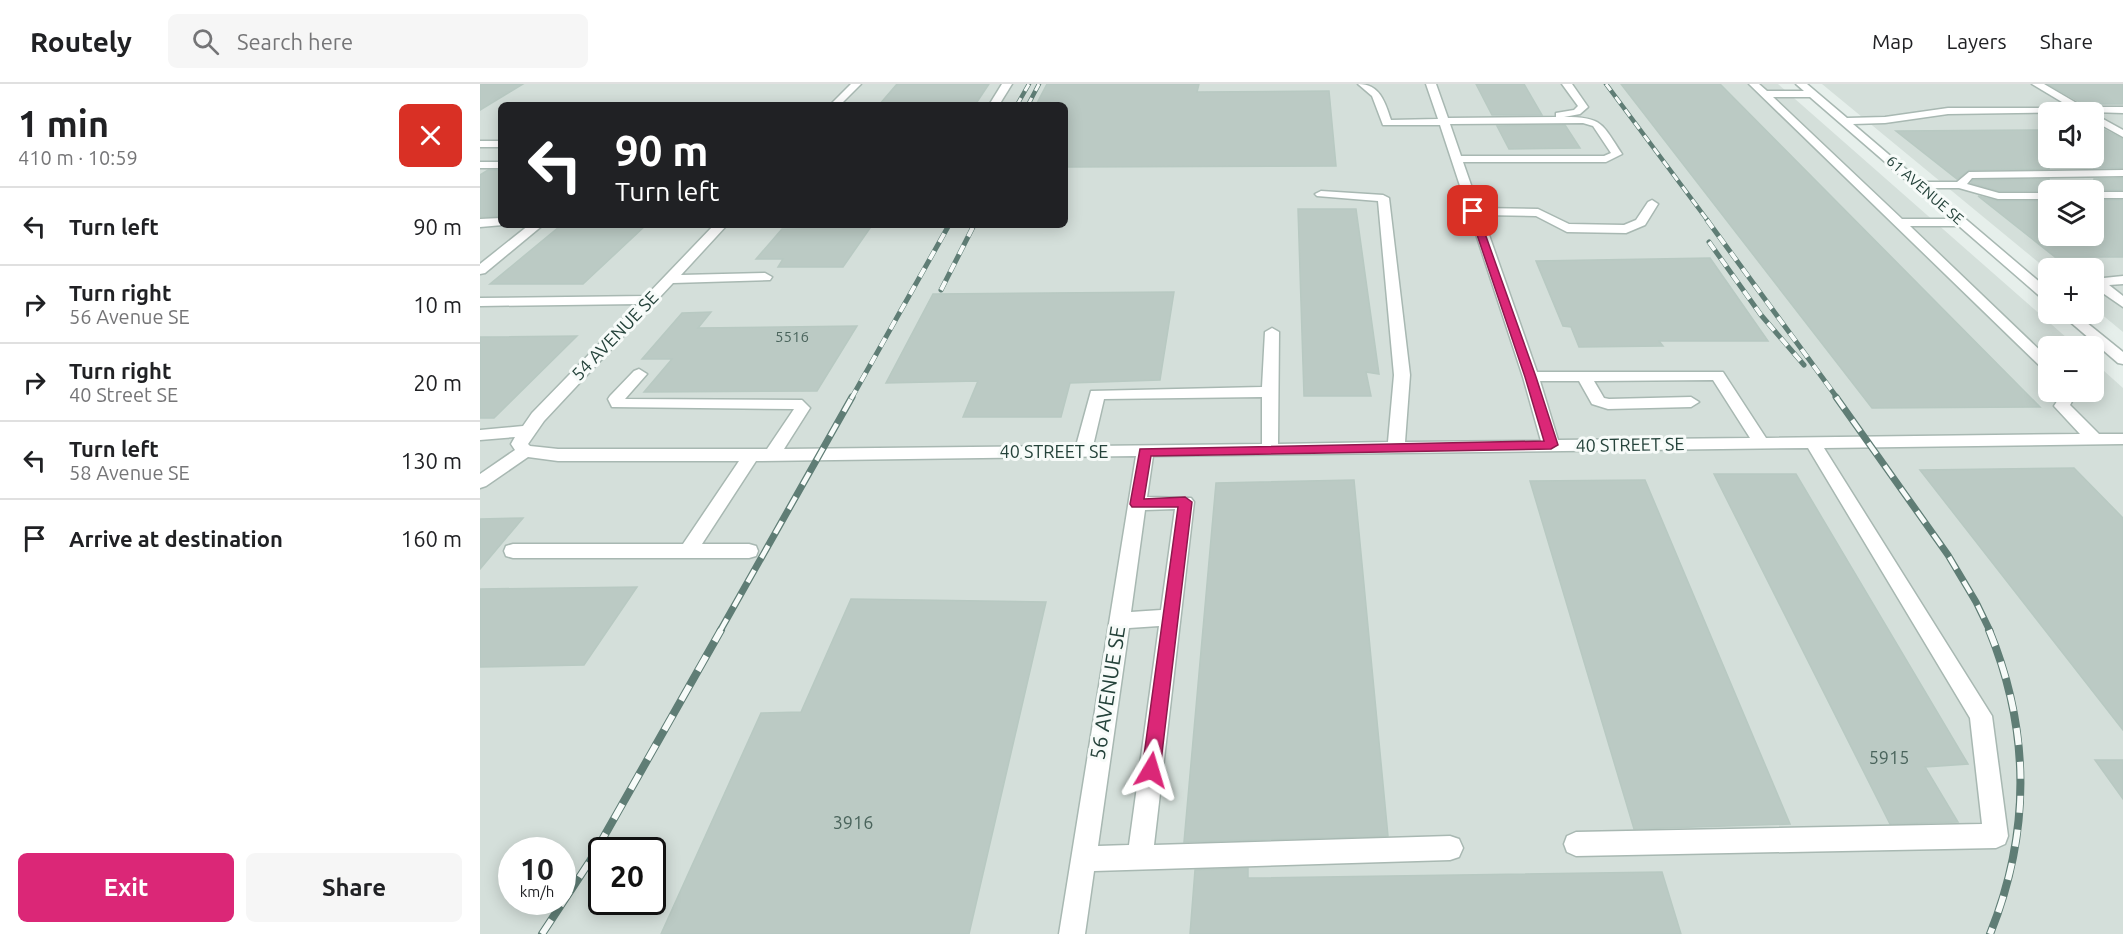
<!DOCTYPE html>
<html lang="en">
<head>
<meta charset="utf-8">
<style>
  body { margin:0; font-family:Ubuntu,sans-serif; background:#f6f6f6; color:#202124; height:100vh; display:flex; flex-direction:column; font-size:22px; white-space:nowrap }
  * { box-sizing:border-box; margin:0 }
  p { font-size:20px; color:#757577 }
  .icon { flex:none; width:33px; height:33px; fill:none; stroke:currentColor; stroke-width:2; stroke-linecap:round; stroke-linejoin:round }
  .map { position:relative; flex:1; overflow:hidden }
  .sheet { display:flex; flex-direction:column; background:#fff; width:480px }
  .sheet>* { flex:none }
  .hud { position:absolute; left:18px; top:18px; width:570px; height:126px; border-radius:9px; box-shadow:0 3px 15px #0003; background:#202124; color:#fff; overflow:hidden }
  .fabs { position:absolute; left:1558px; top:18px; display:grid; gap:12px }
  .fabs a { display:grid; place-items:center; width:66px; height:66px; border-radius:9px; background:#fff; box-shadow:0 3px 15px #0003; font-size:30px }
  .speed { position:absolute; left:18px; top:753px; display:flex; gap:12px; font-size:30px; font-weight:700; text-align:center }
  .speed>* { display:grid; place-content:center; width:78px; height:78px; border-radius:50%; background:#fff; box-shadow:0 3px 15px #0003; line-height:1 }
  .speed small { font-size:15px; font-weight:400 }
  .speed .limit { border:3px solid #111; border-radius:9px; background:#fff; color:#111 }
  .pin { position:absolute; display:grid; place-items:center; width:51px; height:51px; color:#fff; margin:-26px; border-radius:12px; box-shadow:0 3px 9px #0006 }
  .me { position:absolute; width:66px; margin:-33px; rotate:7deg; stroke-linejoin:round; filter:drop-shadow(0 0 4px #0008) }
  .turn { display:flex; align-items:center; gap:21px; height:126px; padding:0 18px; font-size:27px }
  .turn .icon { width:78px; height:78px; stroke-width:2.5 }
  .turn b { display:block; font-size:42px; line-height:51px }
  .round { display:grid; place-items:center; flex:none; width:63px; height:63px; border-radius:9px; background:#f6f6f6 }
  .overview { display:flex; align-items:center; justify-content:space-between; height:102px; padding:0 18px }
  h1 { font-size:36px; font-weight:700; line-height:45px }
  .button { display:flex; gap:12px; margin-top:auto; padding:12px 18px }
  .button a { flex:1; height:69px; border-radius:9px; background:#db2777; color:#fff; font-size:24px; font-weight:700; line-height:69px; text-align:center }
  .button a+a { background:#f6f6f6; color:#202124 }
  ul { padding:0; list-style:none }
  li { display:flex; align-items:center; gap:18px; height:78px; padding:0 18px; border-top:2px solid #e0e0e0 }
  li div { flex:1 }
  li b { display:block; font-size:22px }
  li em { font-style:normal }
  header { display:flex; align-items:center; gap:36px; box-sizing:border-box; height:84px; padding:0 30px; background:#fff; border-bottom:2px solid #e0e0e0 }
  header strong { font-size:28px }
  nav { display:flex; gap:33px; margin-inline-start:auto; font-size:21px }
  .search { width:420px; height:54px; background:#f6f6f6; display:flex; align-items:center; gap:15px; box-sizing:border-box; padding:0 21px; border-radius:9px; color:#757577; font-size:22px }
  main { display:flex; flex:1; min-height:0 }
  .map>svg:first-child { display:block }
  .built { fill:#d4dfda; fill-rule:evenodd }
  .building { fill:#bbcac4; stroke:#b8c9c2; stroke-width:1.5 }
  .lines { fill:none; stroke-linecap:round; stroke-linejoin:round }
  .minor-casing { stroke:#a8b8b2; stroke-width:3 }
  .minor { fill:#fff; fill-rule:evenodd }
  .rail-far3-casing { stroke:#5f7d75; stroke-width:4.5 }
  .rail-far2-casing { stroke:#5f7d75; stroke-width:5 }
  .rail-far1-casing { stroke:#5f7d75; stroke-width:7 }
  .rail-casing { stroke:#5f7d75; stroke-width:8 }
  .rail-far3 { stroke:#f7fbf9; stroke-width:3; stroke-dasharray:8; stroke-linecap:butt }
  .rail-far2 { stroke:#f7fbf9; stroke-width:4; stroke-dasharray:10; stroke-linecap:butt }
  .rail-far1 { stroke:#f7fbf9; stroke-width:4.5; stroke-dasharray:14; stroke-linecap:butt }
  .rail { stroke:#f7fbf9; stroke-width:6; stroke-dasharray:17; stroke-linecap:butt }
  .route { fill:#db2777; stroke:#8e194d; stroke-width:1.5 }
  .labels { text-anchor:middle; stroke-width:6; stroke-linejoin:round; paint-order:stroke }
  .far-street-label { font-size:15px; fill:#24423a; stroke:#f7fbf9 }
  .number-label { font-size:15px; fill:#4a645c }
  .street-label { font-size:18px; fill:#24423a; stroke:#f7fbf9 }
  .near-number-label { font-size:18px; fill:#4a645c }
  .near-street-label { font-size:21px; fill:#24423a; stroke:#f7fbf9 }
</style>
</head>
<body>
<header>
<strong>Routely</strong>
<div class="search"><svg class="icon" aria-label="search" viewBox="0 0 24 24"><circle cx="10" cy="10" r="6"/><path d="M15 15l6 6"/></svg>Search here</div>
<nav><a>Map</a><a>Layers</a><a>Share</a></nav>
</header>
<main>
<section class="sheet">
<div class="overview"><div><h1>1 min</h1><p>410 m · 10:59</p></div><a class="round" style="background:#d93025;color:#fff"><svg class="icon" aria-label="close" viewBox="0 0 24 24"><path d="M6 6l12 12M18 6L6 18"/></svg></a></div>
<ul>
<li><svg class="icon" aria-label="left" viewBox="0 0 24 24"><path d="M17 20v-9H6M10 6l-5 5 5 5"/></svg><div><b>Turn left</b></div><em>90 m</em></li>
<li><svg class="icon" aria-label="right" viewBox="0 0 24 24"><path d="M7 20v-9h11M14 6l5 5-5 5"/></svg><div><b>Turn right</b><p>56 Avenue SE</p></div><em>10 m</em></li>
<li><svg class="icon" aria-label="right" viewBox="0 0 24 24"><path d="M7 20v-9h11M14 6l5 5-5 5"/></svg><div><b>Turn right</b><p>40 Street SE</p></div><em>20 m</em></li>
<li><svg class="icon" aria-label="left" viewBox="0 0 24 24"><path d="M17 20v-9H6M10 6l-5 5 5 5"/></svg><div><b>Turn left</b><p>58 Avenue SE</p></div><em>130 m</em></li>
<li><svg class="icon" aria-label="arrive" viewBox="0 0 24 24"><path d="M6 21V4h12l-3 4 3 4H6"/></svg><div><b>Arrive at destination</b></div><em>160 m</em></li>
</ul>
<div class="button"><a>Exit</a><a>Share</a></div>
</section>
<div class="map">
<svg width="1643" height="850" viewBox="0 0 1643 850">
  <rect width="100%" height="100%" fill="#e6efeb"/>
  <g class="built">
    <path d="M0,0H1298L1596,262H1569V308H1614V278L1643,304V850H0ZM21,21H585V141H21ZM32,766H82V818H32ZM122,766H172V818H122Z"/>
    <path d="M1342,0H1643V248L1614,224V184H1569V187ZM1569,28H1614V74H1569ZM1569,106H1614V152H1569Z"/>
  </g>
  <g class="building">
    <polygon points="0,0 43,0 0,26"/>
    <polygon points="417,0 509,0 495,21 399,21"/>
    <polygon points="567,0 719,0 717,8 849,7 856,82 585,83 585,21 556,21"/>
    <polygon points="996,0 1044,0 1062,31 1012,31"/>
    <polygon points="1141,0 1240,0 1560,323 1392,324"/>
    <polygon points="1568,0 1643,0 1643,20 1603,20"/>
    <polygon points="1085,41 1100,64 1029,65 1017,42"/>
    <polygon points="1569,46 1569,85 1489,86 1477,95 1416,47"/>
    <polygon points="1614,46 1625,46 1643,55 1643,84 1614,84"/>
    <polygon points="8,86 21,86 21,132 0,133 0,91"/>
    <polygon points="1643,94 1643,106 1614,106 1614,95"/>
    <polygon points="1569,95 1569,107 1519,107 1491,99 1493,96"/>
    <polygon points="1498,112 1518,117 1569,117 1569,152 1614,152 1614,116 1643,116 1643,173 1575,173"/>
    <polygon points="818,125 876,125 899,290 886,288 891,312 824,312"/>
    <polygon points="165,142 103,200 10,200 79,143"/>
    <polygon points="390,144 363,183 298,183 303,175 276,175 302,145"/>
    <polygon points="1230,174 1288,257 1179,257 1183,262 1099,263 1091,243 1083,242 1056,177"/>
    <polygon points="694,208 680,296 590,299 581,333 483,333 498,297 406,299 453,210"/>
    <polygon points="231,228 218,244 377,242 337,307 164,308 192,275 162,275 202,229"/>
    <polygon points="97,252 14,334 0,334 0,253"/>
    <polygon points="1594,384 1643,434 1643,646 1440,386"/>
    <polygon points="1234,390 1316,390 1488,680 1445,683 1478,738 1410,740"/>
    <polygon points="874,396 908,752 704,758 736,399"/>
    <polygon points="1165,396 1310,740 1154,745 1050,397"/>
    <polygon points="43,434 0,485 0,435"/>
    <polygon points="157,503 104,581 0,583 0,505"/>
    <polygon points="371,515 566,518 489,850 181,850 281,629 321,628"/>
    <polygon points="1615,676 1643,676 1643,715"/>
    <polygon points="768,784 768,794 1182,788 1201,850 710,850 715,786"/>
  </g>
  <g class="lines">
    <g class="minor-casing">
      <g id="minor">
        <polygon points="371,0 381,0 360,21 350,21"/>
        <polygon points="522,0 532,0 519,21 509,21"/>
        <path d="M878,0C900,0 905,18 911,36L958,35L946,0H956L968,34L1076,33V29L1094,26L1098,22L1082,0H1092L1108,23L1100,30L1084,33C1123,33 1122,40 1142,70L1126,78H983L999,124L1058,125L1089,140L1144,141L1156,136L1168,118L1172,116L1178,120L1165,141L1146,149L1087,148L1056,132L1002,131L1057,288H1243L1286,354L1600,350L1574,322L1583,308H1597L1590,321L1619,350H1643V360L1344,364L1512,632L1528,752L1525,760L1516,764L1096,772L1087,768L1084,760L1087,752L1096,748L1502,740L1490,634L1328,364L673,372L667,413L711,414L714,418L674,761L970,752L979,755L983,764L979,773L970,776L614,787L605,850H579L656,372L276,377L222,460H269L276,462L278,467L276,472L269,474H33L26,472L24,467L26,462L33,460H203L259,377H78L48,373L6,402L0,404V390L35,366L31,360L35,353L0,356V346L43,342L52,329L158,220L0,222V214L166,212L234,141H247L201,191L285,189L292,193L290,196L193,199L64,337L48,360L50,362L78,365H287L314,325L132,323L128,315L130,312L154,287L159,285L167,290L145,315L322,316L330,324L304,365L596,362L611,307L782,303L785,248L792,244L799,248L798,360L908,358L914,291L898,117L837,112L835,110L841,107L903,111L909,114L930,291L925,358L1061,357L1043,293L960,41H903L892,12ZM1103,39L1113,42L1131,69L1124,72H981L970,40ZM1233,296L1270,354L1078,356L1060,297H1099L1112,320L1128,325L1211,323L1219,318L1211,313L1129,315L1124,314L1114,297ZM782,313V360L613,362L624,315ZM695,425L681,526L651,528L665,426ZM679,542L649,761L618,762L649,544Z"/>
        <path d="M1269,0H1279L1287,7H1324L1316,0H1327L1367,34L1405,33L1468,24H1592L1552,0H1564L1605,24L1607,28L1468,30L1405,39L1373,40L1441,98H1477L1489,88L1643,86V92L1492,94L1487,100L1519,109H1569V115H1518L1479,104H1449L1569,206V217L1564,216L1479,142H1430L1569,275V288L1564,286ZM1293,13H1330L1471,135H1422Z"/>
        <polygon points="1614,23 1643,23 1643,29 1611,28 1609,26"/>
        <polygon points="1614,30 1643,46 1643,53 1614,37"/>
        <rect x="0" y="57" width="21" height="6"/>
        <rect x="0" y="78" width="21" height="6"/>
        <rect x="1614" y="108" width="29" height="6"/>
        <polygon points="21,134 21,141 23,141 0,143 0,135"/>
        <polygon points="49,141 63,141 5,189 0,190 0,180"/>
        <polygon points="1643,192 1643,200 1629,201 1643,212 1643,223 1614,203 1614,195"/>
        <polygon points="1581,230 1596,230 1643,268 1643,280 1638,279"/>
      </g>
    </g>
    <use href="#minor" class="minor"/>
    <g class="rail-far3-casing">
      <g id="rail-far3">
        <polyline points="1126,0 1228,137"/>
        <polyline points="537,21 549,0"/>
        <polyline points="548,21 559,0"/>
      </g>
    </g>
    <g class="rail-far2-casing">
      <g id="rail-far2">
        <polyline points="1227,136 1358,315"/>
        <polyline points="1229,158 1281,231 1324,281"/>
        <polyline points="461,206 494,141"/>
        <polyline points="371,315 469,141"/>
      </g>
    </g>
    <g class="rail-far1-casing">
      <g id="rail-far1">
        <polyline points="1356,313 1468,471 1496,518 1510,547"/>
        <polyline points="240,547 372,313"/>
      </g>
    </g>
    <g class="rail-casing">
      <g id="rail">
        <path d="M1509,546C1551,648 1551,748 1510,850"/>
        <polyline points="62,850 110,777 241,546"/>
      </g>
    </g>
    <use href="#rail-far3" class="rail-far3"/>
    <use href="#rail-far2" class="rail-far2"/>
    <use href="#rail-far1" class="rail-far1"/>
    <use href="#rail" class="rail"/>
  </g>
  <polygon class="route" points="993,124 997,127 1056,293 1078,361 1071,365 671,372 664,415 705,413 712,418 680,686 677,692 671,694 665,692 662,686 698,423 652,423 650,420 660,365 1064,357 1045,293 989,127"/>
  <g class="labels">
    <g class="far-street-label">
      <text transform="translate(1445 106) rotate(41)" y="5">61 AVENUE SE</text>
    </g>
    <g class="number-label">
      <text x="312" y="258">5516</text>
    </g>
    <g class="street-label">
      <text transform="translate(135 252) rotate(-46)" y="6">54 AVENUE SE</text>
      <text transform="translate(1150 361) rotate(-1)" y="6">40 STREET SE</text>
      <text x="574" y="374">40 STREET SE</text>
    </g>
    <g class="near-number-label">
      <text x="1409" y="680">5915</text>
      <text x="373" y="745">3916</text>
    </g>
    <g class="near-street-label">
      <text transform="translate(628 609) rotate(-81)" y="7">56 AVENUE SE</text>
    </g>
  </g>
</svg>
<div class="fabs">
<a><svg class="icon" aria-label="sound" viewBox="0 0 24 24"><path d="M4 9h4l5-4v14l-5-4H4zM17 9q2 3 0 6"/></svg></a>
<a><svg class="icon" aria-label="layers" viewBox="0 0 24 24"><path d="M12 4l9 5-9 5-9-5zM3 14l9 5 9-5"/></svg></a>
<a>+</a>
<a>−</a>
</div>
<div class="speed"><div>10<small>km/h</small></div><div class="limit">20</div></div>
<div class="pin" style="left:993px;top:127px;background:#d93025"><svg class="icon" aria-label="arrive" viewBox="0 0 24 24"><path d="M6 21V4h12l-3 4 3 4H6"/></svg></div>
<svg class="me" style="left:671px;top:686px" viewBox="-20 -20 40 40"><path d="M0-17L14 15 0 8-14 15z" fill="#db2777" stroke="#fff" stroke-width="4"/></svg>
<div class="hud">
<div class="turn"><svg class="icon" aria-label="left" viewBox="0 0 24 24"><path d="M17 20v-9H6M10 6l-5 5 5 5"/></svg><div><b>90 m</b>Turn left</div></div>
</div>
</div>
</main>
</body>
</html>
